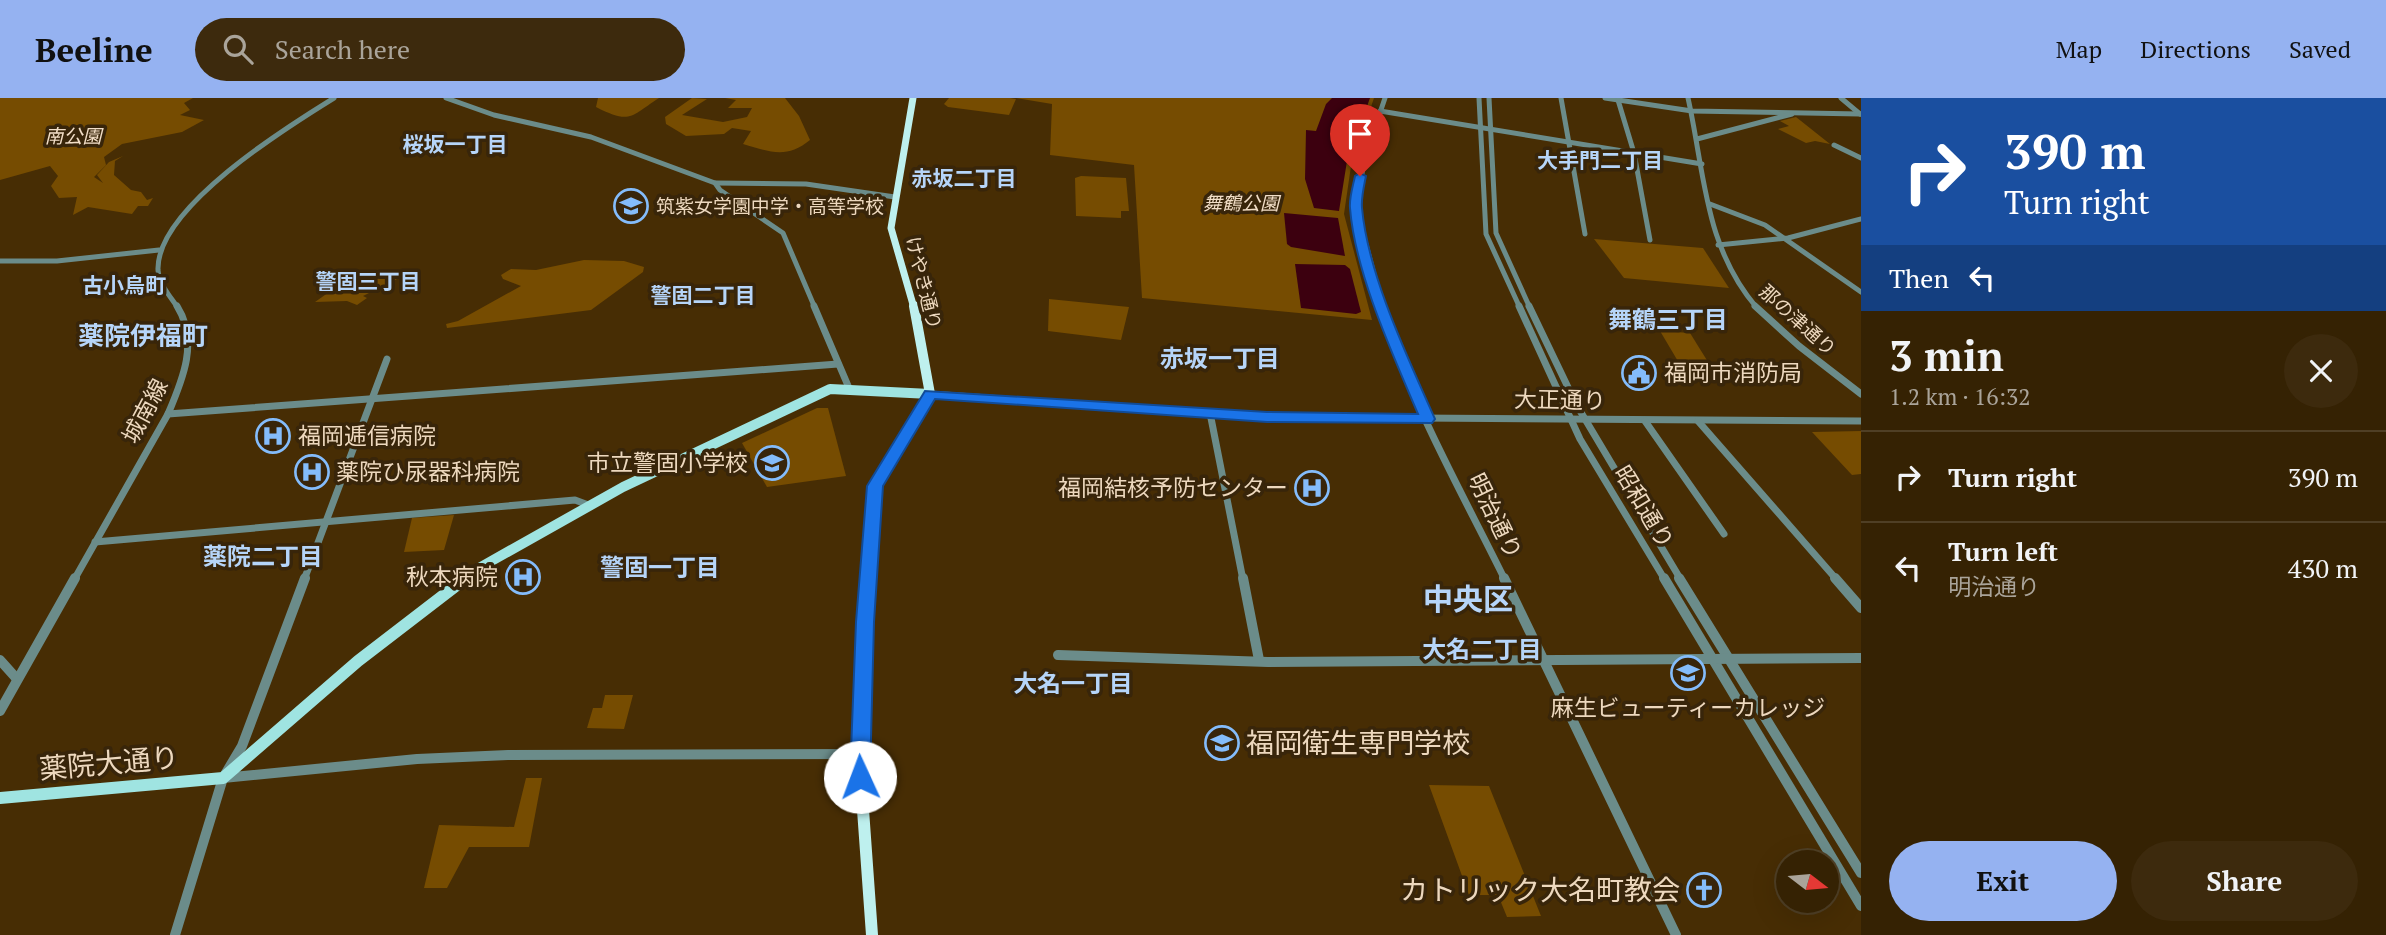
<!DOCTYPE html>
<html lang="en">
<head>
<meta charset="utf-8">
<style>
  body { margin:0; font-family:"PT Serif","Noto Sans JP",serif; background:#3d2a0d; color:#f1f3f6; height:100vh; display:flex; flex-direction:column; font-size:26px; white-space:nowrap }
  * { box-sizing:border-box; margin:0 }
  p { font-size:23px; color:#aaa49a }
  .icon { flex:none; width:38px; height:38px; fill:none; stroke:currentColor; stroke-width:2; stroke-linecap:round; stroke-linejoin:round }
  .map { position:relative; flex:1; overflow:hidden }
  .drawer { display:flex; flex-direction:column; background:#352203; width:525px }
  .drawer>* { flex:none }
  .hud { background:#1a4fa0; color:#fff; overflow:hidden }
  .needle { width:46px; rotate:106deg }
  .controls { position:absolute; left:1776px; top:752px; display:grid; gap:14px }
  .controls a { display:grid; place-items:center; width:63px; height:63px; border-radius:50%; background:#352203; box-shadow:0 7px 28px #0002,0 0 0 2px #4f3f25; font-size:35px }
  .pin { position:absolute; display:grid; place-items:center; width:60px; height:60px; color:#fff; margin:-72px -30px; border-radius:50% 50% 50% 0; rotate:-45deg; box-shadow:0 0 7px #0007 }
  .pin .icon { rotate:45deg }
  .me { position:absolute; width:77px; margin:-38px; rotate:358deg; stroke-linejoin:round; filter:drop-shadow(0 0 5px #0008) }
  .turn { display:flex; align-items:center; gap:24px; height:147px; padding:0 28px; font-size:32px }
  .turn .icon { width:91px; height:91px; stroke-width:2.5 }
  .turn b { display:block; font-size:49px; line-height:60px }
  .then { display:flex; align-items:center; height:66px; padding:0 28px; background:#0003; gap:14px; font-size:26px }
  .round { display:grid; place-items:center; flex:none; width:74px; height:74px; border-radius:37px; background:#3d2a0d }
  .head { display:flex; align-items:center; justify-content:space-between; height:119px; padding:0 28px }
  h1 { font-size:42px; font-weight:800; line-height:52px }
  .cta { display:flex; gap:14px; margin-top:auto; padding:14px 28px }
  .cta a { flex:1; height:80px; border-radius:42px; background:#95b2f1; color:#111; font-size:28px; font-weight:800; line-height:80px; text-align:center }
  .cta a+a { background:#3d2a0d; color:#f1f3f6 }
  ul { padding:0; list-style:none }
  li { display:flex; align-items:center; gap:21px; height:91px; padding:0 28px; border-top:2px solid #4f3f25 }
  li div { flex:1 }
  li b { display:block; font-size:26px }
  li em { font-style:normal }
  header { display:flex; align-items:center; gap:42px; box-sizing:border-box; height:98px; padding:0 35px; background:#95b2f1; color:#111 }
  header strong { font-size:33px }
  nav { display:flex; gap:38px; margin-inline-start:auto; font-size:24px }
  .search { width:490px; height:63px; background:#3d2a0d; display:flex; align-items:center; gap:18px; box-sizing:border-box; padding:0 24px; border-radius:38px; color:#aaa49a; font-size:26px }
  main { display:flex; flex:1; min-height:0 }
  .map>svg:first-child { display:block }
  .green { fill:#764c01 }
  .water { fill:#3c000f }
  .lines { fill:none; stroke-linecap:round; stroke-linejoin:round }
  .tertiary-far2 { stroke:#6b8c8a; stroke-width:5 }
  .tertiary-far1 { stroke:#6b8c8a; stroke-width:7 }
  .tertiary { stroke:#6b8c8a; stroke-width:10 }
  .primary-far1 { stroke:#9fe4e1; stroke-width:10 }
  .primary { stroke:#9fe4e1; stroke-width:12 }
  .trunk-far2 { stroke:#bef0ee; stroke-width:7 }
  .trunk-far1 { stroke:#bef0ee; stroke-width:10 }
  .trunk { stroke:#bef0ee; stroke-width:12 }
  .route { fill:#1a73e8; stroke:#114b97; stroke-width:2 }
  .labels { text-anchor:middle; stroke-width:7; stroke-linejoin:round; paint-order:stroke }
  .far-park-label { font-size:19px; font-style:italic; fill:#f2dec7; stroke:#38250a }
  .far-poi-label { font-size:19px; fill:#edd8be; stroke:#38250a; text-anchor:start }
  .far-street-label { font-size:19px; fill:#edd8be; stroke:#38250a }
  .far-neighbourhood-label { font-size:21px; font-weight:bold; fill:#b6d5f9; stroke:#38250a }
  .far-quarter-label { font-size:21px; font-weight:bold; fill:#b6d5f9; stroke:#38250a }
  .poi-label { font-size:23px; fill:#edd8be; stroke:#38250a; text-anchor:start }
  .street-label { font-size:23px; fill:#edd8be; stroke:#38250a }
  .neighbourhood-label { font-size:24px; font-weight:bold; fill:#b6d5f9; stroke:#38250a }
  .quarter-label { font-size:26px; font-weight:bold; fill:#b6d5f9; stroke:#38250a }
  .near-poi-label { font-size:28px; fill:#edd8be; stroke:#38250a; text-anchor:start }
  .near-street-label { font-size:28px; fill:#edd8be; stroke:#38250a }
  .district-label { font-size:30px; font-weight:bold; fill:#b6d5f9; stroke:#38250a }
</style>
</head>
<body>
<header>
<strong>Beeline</strong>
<div class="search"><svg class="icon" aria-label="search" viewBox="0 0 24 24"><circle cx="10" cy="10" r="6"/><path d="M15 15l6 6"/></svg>Search here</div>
<nav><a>Map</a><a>Directions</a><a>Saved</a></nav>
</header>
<main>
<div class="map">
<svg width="1861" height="837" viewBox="0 0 1861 837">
  <rect width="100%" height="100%" fill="#472d04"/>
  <g class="green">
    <polygon points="0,0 193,0 184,5 190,12 180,17 204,22 182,34 122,46 104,59 106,67 94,79 103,85 97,77 109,64 123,58 115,63 114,77 131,92 141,94 147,102 153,100 148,108 138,108 132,116 88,109 73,117 77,99 59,100 51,88 58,78 50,68 0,82"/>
    <path d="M598,0H659C631,18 631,27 596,9Z"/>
    <path d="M692,0L707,1L682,17L723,24L747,19L752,10H728L736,2L725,0H785L799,18L810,42C787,61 770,54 743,46L751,33L732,30L724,36L686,38L666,26L665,19Z"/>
    <polygon points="949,0 1010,0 1016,1 1009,17 948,9 944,6"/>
    <polygon points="1016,0 1374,0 1351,68 1344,116 1372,222 1142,200 1134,67 1050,57 1052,6"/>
    <polygon points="1796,19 1830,46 1815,43 1806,45 1778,31 1789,28 1780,23"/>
    <polygon points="1081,78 1126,80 1129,113 1121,113 1121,120 1076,118 1075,80"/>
    <polygon points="1594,141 1703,150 1729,190 1624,180"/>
    <polygon points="584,162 624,163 644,169 643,174 591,212 447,230 446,226 458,223 521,188 503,181 501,177 511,171 536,172"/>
    <polygon points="390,173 399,180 363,198 367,200 357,207 347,203 315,204 332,192 333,182 349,177"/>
    <polygon points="1049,201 1129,209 1121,242 1048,233"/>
    <polygon points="1660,233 1690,235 1713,272 1682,270"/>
    <polygon points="817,310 828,310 846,378 767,389 742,345"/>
    <polygon points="1861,333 1861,376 1852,377 1812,334"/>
    <polygon points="454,417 444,452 404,454 412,420"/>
    <polygon points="605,597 633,597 624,631 587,630 593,610 602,610"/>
    <polygon points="526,680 542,680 529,749 469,749 447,790 424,790 439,727 514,729"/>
    <polygon points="1429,687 1489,688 1541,818 1507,819 1498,797 1469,797"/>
  </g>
  <g class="water">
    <polygon points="1332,0 1370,0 1347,63 1339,113 1314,110 1305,81 1306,32 1316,33 1326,6"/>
    <polygon points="1284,115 1338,120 1345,158 1291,149 1287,146"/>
    <polygon points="1295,166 1345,167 1350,171 1361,214 1356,216 1301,210"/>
  </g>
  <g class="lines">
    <g class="tertiary-far2">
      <polyline points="446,0 494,17 591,39 715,85 720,92 783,135 815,210"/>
      <polyline points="1479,0 1486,136 1520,210"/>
      <polyline points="1489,0 1496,135 1530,210"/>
      <polyline points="1561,0 1585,136"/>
      <polyline points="1605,0 1692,13 1860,16"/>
      <path d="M1688,0C1705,76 1704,148 1757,210"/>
      <polyline points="1841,0 1860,16"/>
      <polyline points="1618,2 1634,55 1650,142"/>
      <polyline points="1380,13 1702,66"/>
      <polyline points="1697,41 1792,16"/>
      <polyline points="1834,47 1861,60"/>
      <polyline points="715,85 806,86 895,99"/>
      <polyline points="1710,106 1765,127 1861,194"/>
      <polyline points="1718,147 1788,140 1861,121"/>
      <polyline points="0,163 57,163 159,152"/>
      <path d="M178,210C170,198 159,186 158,172C156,110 287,29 334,0"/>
      <polyline points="1383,210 1356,109 1365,59 1385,0"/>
    </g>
    <g class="tertiary-far1">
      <polyline points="814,208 849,290"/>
      <path d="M1382,208C1406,297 1464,398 1505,482"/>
      <polyline points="1519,208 1580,341 1665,482"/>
      <polyline points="1529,208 1576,306 1681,482"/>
      <polyline points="1755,208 1799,248 1861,296"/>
      <polyline points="930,296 1267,319 1861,323"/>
      <polyline points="1210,315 1243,482"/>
      <polyline points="168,316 838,266"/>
      <polyline points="1645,323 1724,436"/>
      <polyline points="1698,323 1837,482"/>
      <polyline points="95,444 575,402 591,408"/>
      <path d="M74,482L168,316C183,281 199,243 177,208"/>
      <polyline points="304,482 387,261"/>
    </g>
    <g class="tertiary">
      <polyline points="1243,480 1259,562"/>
      <polyline points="1504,480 1676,837"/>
      <polyline points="1664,480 1861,808"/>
      <polyline points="1679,480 1861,775"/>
      <polyline points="1835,480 1861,510"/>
      <polyline points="1058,557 1268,564 1861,560"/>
      <polyline points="0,562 17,581"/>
      <polyline points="0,613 75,480"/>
      <polyline points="223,680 417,661 508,657 859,656"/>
      <polyline points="175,837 223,680 242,648 305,480"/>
    </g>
    <polyline class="primary-far1" points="463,482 479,470 623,389 830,291 930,296"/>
    <polyline class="primary" points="0,700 223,680 358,563 466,480"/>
    <polyline class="trunk-far2" points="913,0 891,130 914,210"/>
    <polyline class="trunk-far1" points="869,482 875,388 930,296 914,208"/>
    <polyline class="trunk" points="869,480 859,656 872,837"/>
  </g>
  <path class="route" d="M1360,75L1366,78C1364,88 1361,100 1362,110C1368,177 1408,260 1435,321L1432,325L1267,324L935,301L883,388L874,524L870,679L867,685L860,688L853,685L850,679L856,524L867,388L925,293L1267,314L1418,316C1393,257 1355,175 1350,110C1349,100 1353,88 1355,78Z"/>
  <defs>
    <g id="school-ring" transform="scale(1.75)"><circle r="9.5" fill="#38250a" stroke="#84bcfb" stroke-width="1.5"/><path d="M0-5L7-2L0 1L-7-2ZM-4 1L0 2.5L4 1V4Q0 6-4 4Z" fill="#84bcfb"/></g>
    <g id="civic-ring" transform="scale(1.75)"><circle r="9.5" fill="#38250a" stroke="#84bcfb" stroke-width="1.5"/><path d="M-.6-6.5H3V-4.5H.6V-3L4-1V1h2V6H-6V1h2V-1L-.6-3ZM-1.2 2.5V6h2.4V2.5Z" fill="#84bcfb"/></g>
    <g id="hospital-ring" transform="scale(1.75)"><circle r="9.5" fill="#38250a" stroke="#84bcfb" stroke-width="1.5"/><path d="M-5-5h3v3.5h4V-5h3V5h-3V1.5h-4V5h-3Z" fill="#84bcfb"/></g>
    <g id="university-ring" transform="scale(1.75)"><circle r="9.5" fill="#38250a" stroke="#84bcfb" stroke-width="1.5"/><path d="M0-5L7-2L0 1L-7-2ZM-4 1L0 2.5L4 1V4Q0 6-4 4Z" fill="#84bcfb"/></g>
    <g id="church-ring" transform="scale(1.75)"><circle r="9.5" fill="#38250a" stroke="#84bcfb" stroke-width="1.5"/><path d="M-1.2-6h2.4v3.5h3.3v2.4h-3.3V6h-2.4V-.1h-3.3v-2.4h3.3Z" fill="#84bcfb"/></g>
  </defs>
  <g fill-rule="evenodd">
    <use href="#school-ring" x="631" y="108"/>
    <use href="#civic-ring" x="1639" y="275"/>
    <use href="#hospital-ring" x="273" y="338"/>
    <use href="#school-ring" x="772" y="365"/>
    <use href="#hospital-ring" x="312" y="374"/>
    <use href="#hospital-ring" x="1312" y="390"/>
    <use href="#hospital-ring" x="523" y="479"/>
    <use href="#university-ring" x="1688" y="575"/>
    <use href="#university-ring" x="1222" y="645"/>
    <use href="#church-ring" x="1704" y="792"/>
  </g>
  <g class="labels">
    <g class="far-park-label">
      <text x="73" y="45">南公園</text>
      <text x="1241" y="112">舞鶴公園</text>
    </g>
    <g class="far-poi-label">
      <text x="656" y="115">筑紫女学園中学・高等学校</text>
    </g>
    <g class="far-street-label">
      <text transform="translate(924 185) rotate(76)" y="7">けやき通り</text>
      <text transform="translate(1798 222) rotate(42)" y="7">那の津通り</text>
    </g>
    <g class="far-neighbourhood-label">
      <text x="455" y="54">桜坂一丁目</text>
      <text x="1600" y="70">大手門二丁目</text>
      <text x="964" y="88">赤坂二丁目</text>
      <text x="368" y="191">警固三丁目</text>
      <text x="703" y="205">警固二丁目</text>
    </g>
    <g class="far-quarter-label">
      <text x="124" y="195">古小烏町</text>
    </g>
    <g class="poi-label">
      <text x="1664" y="283">福岡市消防局</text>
      <text x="298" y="346">福岡逓信病院</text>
      <text x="748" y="373" text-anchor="end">市立警固小学校</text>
      <text x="336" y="382">薬院ひ尿器科病院</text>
      <text x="1288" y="398" text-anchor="end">福岡結核予防センター</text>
      <text x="498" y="487" text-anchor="end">秋本病院</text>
      <text x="1688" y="618" text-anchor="middle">麻生ビューティーカレッジ</text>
    </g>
    <g class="street-label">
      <text transform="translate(1560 302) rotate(1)" y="8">大正通り</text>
      <text transform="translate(145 313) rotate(-62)" y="8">城南線</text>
      <text transform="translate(1644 409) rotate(59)" y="8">昭和通り</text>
      <text transform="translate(1495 418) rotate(64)" y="8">明治通り</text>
    </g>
    <g class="neighbourhood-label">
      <text x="1668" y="230">舞鶴三丁目</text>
      <text x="1220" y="269">赤坂一丁目</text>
      <text x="263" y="467">薬院二丁目</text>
      <text x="660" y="478">警固一丁目</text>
      <text x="1482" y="560">大名二丁目</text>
      <text x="1073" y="594">大名一丁目</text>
    </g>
    <g class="quarter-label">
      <text x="143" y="247">薬院伊福町</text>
    </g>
    <g class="near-poi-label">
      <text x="1246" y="655">福岡衛生専門学校</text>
      <text x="1680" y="802" text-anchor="end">カトリック大名町教会</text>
    </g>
    <g class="near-street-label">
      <text transform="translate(109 665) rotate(-5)" y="10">薬院大通り</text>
    </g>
    <g class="district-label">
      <text x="1468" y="512">中央区</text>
    </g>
  </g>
</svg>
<div class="controls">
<a><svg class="needle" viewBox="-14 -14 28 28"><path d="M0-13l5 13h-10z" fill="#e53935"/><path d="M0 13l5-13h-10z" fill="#aaa49a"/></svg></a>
</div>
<div class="pin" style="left:1360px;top:78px;background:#d93025"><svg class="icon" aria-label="arrive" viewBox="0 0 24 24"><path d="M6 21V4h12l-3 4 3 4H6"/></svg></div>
<svg class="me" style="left:860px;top:679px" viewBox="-20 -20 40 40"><circle r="19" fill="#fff"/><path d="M0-13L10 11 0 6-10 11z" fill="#1a73e8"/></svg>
</div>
<section class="drawer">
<div class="hud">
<div class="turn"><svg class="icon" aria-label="right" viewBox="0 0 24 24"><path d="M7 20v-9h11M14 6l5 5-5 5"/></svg><div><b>390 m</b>Turn right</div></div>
<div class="then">Then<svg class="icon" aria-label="left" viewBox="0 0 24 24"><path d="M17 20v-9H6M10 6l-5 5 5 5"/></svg></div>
</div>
<div class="head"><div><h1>3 min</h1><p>1.2 km · 16:32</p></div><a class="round"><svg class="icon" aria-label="close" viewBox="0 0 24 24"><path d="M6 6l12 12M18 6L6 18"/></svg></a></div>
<ul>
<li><svg class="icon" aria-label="right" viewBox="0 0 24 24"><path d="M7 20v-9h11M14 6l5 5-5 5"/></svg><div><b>Turn right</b></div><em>390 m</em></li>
<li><svg class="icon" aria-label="left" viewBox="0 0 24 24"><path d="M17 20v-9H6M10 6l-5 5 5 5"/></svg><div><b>Turn left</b><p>明治通り</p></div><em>430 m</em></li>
</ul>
<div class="cta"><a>Exit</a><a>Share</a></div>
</section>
</main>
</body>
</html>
